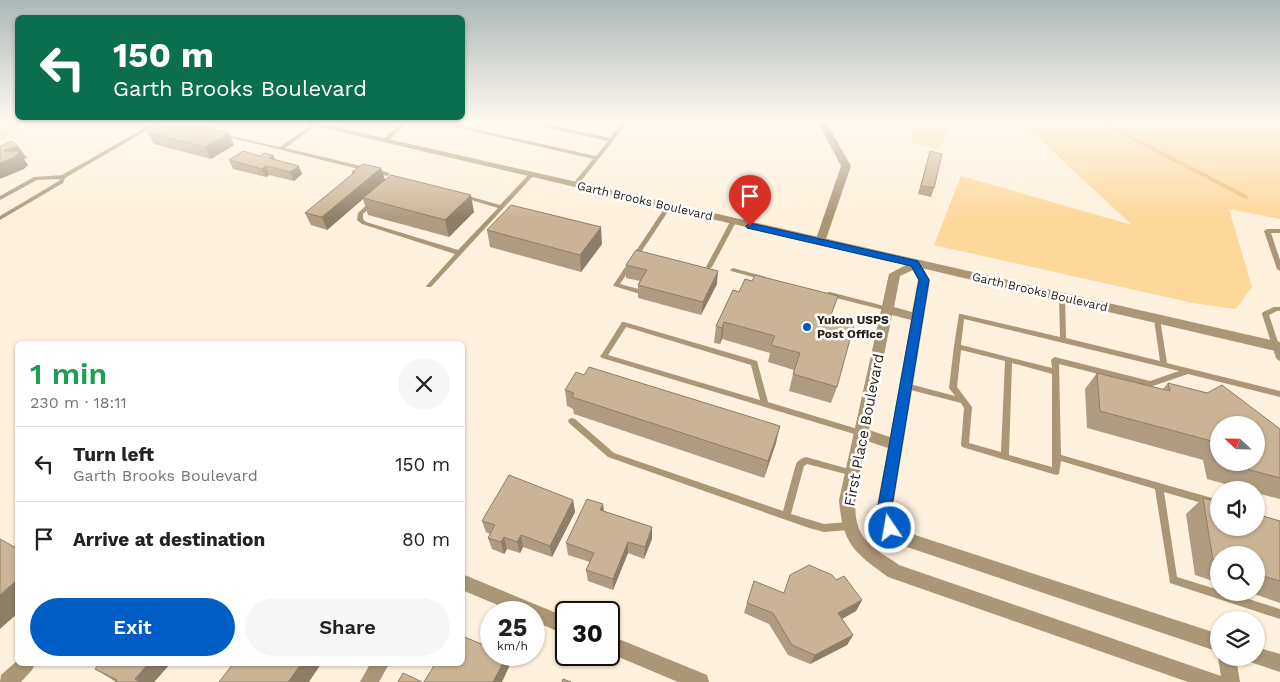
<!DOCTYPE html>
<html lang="en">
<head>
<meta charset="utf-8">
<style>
  body { margin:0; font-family:"Work Sans",sans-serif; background:#f6f6f6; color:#222; height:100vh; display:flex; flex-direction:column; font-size:19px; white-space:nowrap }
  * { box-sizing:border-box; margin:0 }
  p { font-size:16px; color:#767676 }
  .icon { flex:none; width:28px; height:28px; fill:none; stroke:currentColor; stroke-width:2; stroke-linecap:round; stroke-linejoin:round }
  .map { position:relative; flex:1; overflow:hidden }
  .side { position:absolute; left:15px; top:341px; width:450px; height:325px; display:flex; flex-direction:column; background:#fff; border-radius:8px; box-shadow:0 1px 4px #0004 }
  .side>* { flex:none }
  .top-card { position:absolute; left:15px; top:15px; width:450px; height:105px; border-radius:8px; box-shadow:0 1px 4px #0004; background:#0b6e4f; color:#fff; overflow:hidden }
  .needle { width:32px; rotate:292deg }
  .buttons { position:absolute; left:1210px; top:416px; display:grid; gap:10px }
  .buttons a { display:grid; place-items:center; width:55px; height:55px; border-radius:50%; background:#fff; box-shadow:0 1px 4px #0004; font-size:25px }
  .speed { position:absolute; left:480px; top:601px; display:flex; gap:10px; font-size:25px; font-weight:700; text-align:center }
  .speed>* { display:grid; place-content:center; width:65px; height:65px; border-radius:50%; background:#fff; box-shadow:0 1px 4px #0004; line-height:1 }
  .speed small { font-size:12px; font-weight:400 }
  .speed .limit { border:2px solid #111; border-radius:8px; background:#fff; color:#111 }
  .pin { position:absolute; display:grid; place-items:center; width:42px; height:42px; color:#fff; margin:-51px -21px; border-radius:50% 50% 50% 0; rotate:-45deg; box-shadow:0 0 5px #0007 }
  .pin .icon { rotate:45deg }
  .me { position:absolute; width:55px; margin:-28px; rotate:348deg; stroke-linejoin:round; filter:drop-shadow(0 0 4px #0008) }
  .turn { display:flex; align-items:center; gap:18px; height:105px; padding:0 15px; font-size:22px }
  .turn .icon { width:65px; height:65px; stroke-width:2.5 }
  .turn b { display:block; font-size:35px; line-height:42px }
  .round { display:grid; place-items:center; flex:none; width:52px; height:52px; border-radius:26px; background:#f6f6f6 }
  .headline { display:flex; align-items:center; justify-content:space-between; height:85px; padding:0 15px }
  h1 { font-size:30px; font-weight:600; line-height:38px; color:#1e9e55 }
  .button { display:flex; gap:10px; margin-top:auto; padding:10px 15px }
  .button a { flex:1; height:58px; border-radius:30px; background:#005dc6; color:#fff; font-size:20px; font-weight:600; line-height:58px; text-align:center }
  .button a+a { background:#f6f6f6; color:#222 }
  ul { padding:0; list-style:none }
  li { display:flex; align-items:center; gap:15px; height:75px; padding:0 15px; border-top:1px solid #e0e0e0 }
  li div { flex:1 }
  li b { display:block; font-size:19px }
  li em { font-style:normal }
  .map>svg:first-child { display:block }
  .green { fill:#fed79b }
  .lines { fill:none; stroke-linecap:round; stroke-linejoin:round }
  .stream { stroke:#f2bf70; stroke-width:4 }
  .service { fill:#ab9676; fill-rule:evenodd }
  .minor { fill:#ab9676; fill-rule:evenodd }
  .tertiary { fill:#ab9676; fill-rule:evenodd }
  .wall { fill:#ae9b80; fill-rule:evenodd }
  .shaded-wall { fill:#8d7e68 }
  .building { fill:#cab495; stroke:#8d7e68 }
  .route { fill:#005dc6; stroke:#003c81 }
  .poi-dot { fill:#005dc6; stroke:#fff; stroke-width:2 }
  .labels { text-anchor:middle; stroke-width:5; stroke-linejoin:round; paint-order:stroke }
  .street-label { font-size:12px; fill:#2a2115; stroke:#fff }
  .poi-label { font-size:12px; font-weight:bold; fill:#2a2115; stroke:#fff; text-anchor:start }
  .near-street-label { font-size:15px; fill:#2a2115; stroke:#fff }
</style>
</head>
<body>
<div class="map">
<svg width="1280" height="682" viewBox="0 0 1280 682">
  <rect width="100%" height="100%" fill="#fef1dd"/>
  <g class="green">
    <polygon points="0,122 34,122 0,140"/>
    <polygon points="913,122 952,122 939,150 912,143"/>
    <polygon points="1021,122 1084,122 1108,131 1116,124 1115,122 1280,122 1280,219 1229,209 1252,287 1236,309 1193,303 934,245 961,176 1132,225"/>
  </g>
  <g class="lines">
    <polyline class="stream" points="1102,122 1246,197"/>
    <g class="service">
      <polygon points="155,122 161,122 65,178 63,183 0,220 0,216 59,181 60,179 37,180 2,199 0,200 0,196 34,177 62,175"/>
      <polygon points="403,122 408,122 386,142 382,142 382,140"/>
      <polygon points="434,122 443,122 596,156 608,141 525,122 534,122 610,138 623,122 628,122 577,186 575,187 572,185 593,159"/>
      <polygon points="313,124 317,125 285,148 387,172 390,174 387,176 220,135 222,134 280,147"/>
      <polygon points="531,173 533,174 533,176 431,287 427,287 426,286 427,285 455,254 362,224 357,220 358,213 371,201 375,201 375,203 363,214 363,219 366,222 458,250 498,208 461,197 461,195 465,195 500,205 529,174"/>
      <polygon points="668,205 671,207 620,284 642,290 643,292 642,294 640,294 614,286 613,285 614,284 666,206"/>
      <polygon points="733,220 736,222 712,267 709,269 707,268 706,267 730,222"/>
      <polygon points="1267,229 1280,229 1280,233 1271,233 1280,260 1280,271 1277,269 1264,231"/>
      <polygon points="733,268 766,277 767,278 764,280 731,271 730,270"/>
      <polygon points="828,292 830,292 888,307 891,309 888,311 828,296 827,294"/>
      <path d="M1060,295H1064L1065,297L1066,338L1160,361L1154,319L1157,317L1160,319L1167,363L1280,391V397L1188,374L1150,387L1059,364L1061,455L1219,500V508L1164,492L1177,577L1219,590V592H1227L1280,609V619L1170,583L1155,489L1061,461L1059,474L1056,475L962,447L961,445L964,408L961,403L903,388L902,386L903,384L906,383L955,396L949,388L954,346L959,314H961L1060,337L1059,297ZM964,319L1179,371L1150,381L1055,357L1053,358L1051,360L1052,368L961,345ZM961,350L1005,361L1001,452L969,443L972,407L957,387ZM1012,363L1052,374V467L1009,455Z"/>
      <polygon points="1274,307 1280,307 1280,311 1277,311 1269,315 1280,348 1280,361 1278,360 1276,358 1262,314 1263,312"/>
      <path d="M622,322H624L757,361L768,402L861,430L864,431L865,433L864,435L861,436L602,358L600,356L602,354ZM626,327L751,365L760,400L608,355Z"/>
      <path d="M572,418L575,419L614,453L783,511L796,464C798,460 802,458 806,457L856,471L857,473L856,475L853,476L807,464L804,466L791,514L824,524L848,522L851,523L852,526L851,529L848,530L824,532L809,528L608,457L569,423L568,421L569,419Z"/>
    </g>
    <g class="minor">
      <polygon points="818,122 826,122 851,166 825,242 820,245 815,242 841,166"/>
      <path d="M915,260L919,261L930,280L893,506L898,524L912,534L1219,634V652L901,545L885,533L877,506L888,448L867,441C861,468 845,515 865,539C874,550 888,557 899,565L1221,676L1218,658L1219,656L1236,658L1240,682H1188L888,577C854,552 843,545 839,500L889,274ZM913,270L918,280L912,312L894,307L900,276ZM892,315L911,320L890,437L869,430Z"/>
      <polygon points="462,574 566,617 566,635 534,621 534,612 514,612 462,590"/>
      <polygon points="609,635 707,675 709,682 678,682 609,653"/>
      <polygon points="1256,647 1280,654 1280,672 1250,662 1248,658 1256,658"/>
      <polygon points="18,660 18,664 35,664 32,670 21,682 0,682 1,675"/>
      <polygon points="370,664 389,664 379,682 360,682"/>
    </g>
    <polygon class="tertiary" points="298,122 314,122 1280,342 1280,352"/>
  </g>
  <g class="wall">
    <polygon points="147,132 229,133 234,145 211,159 154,144"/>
    <polygon points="930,151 934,188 931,197 918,194"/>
    <polygon points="229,160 275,160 302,174 294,181 269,175 266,177 233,169"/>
    <polygon points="381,168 385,180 474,212 449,237 368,215 363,199 327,230 311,225 305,213 353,174 352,172"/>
    <polygon points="487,230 602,244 581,272 490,247"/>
    <polygon points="626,265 717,284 701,315 638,298 638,285 640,281 626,278"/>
    <polygon points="733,290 832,315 837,387 831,403 789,391 794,370 768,362 770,353 722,339 720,344 714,343 716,326"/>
    <path d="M1097,373L1163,389L1168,383L1280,429V499L1256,493V490H1247L1207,479L1203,460L1087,428L1085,389ZM1219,425L1256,462H1219Z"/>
    <polygon points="565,390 776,443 764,478 574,414 573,409 567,406"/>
    <polygon points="1203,498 1280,521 1280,603 1249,592 1256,592 1256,555 1219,555 1219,583 1195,575 1186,514"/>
    <polygon points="573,500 575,512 552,557 523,547 520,553 507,549 504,554 492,549 488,538 490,534 486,532 482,521"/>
    <polygon points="603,504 604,511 652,527 652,539 644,559 628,553 613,590 588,581 586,570 590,562 568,555 566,543"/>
    <polygon points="836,580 862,600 856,611 842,619 853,635 847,645 810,664 788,655 769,624 744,613 747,603"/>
    <polygon points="99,664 170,664 154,682 116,682 95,669"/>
  </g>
  <g class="shaded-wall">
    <polygon points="229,133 234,145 211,159 205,147"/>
    <polygon points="18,146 27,158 24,159 28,165 24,169 0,179 0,163 4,151"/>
    <polygon points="273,155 277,163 269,158"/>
    <polygon points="266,166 269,175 266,177 262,169"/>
    <polygon points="299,166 302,174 294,181 290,172"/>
    <polygon points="381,168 385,180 327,230 322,217"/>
    <polygon points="471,195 474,212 449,237 445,220"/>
    <polygon points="601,227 602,244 581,272 580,255"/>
    <polygon points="718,271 717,284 701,315 703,302"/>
    <polygon points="724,322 722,339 720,344 722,328"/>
    <polygon points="780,426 776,443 764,478 768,461"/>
    <polygon points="573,500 575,512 552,557 550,546"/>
    <polygon points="603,504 604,516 600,510"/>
    <polygon points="652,527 652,539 644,559 645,547"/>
    <polygon points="521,535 523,547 520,553 517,542"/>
    <polygon points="504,537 507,549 504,554 501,542"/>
    <polygon points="628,542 628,553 613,590 613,579"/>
    <polygon points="18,579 18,613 0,629 0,595"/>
    <polygon points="862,600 856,611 833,624 838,613"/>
    <polygon points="853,635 847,645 810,664 815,655"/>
    <polygon points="507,655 510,665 502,682 493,682"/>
    <polygon points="148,664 170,664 154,682 139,682 135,679"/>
    <polygon points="301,664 321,664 309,682 288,682"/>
  </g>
  <g class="building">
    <polygon points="164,122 187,122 229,133 205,147 147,132"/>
    <polygon points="12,141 18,146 4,151 17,151 19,152 15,157 0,163 0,146"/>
    <polygon points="243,151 260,156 264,153 273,155 269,158 299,166 290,172 266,166 262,169 229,160"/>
    <polygon points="930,151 942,154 934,188 921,186"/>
    <polygon points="363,164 381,168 322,217 305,213 355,172 352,172"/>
    <polygon points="391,175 471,195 445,220 363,198"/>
    <polygon points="511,205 601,227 580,255 487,230"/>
    <polygon points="636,250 718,271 703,302 638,285 647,270 626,265"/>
    <polygon points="755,275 838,296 831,315 855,321 837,387 793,374 800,353 771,345 775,336 724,322 722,328 716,326 733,290 739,292 745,279 752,281"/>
    <polygon points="589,367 780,426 768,461 572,397 574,393 565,390 576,372 584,375"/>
    <polygon points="1097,373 1170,391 1168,383 1207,393 1222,385 1280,429 1280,478 1224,463 1256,462 1256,425 1219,425 1219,443 1100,411"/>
    <polygon points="509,475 573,500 550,546 521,535 517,542 504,537 501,542 488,538 495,525 482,521"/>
    <polygon points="1203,498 1219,502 1219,528 1256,528 1256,514 1280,521 1280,581 1256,574 1256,555 1219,555 1219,562 1213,560"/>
    <polygon points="587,499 603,504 600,510 652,527 645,547 628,542 613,579 586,570 594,553 566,543"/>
    <polygon points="0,539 18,549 18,579 0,595"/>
    <polygon points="809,565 832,575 836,580 844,576 862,600 838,613 853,635 815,655 792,645 773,613 747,603 754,581 784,593 790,575"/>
    <polygon points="462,636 491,648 491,655 507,655 493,682 424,682 435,664 462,664"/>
    <polygon points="99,664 148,664 135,679 140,682 116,682 117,680 95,669"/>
    <polygon points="233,664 301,664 288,682 219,682"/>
    <polygon points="403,673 422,682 398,682"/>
    <polygon points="563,679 571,682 562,682"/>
  </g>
  <linearGradient id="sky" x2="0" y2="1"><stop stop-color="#acb8b8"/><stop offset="0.56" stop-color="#fff9f0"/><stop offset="1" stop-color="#fff9f0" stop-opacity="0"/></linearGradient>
  <rect width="1280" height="218" fill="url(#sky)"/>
  <polygon class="route" points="750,223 918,261 929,280 892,506 898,528 896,533 890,535 885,533 878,506 919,280 911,266 747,228 746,226"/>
  <circle class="poi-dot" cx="807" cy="327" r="5"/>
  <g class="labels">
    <g class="street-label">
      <text transform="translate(645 201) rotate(13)" y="4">Garth Brooks Boulevard</text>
      <text transform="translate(1040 292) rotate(13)" y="4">Garth Brooks Boulevard</text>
    </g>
    <g class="poi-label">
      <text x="817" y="324">Yukon USPS<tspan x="817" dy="14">Post Office</tspan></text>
    </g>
    <g class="near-street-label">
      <text transform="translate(864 430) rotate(-79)" y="5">First Place Boulevard</text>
    </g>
  </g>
</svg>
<div class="buttons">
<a><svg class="needle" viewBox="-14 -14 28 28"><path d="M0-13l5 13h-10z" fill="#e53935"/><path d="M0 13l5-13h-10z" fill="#767676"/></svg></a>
<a><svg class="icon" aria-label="sound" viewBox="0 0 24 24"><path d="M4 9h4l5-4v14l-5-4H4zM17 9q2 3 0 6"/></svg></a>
<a><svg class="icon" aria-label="search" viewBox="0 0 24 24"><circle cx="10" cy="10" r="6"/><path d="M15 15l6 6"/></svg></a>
<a><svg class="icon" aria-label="layers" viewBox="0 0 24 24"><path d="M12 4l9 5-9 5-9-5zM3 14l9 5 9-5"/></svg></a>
</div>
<div class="speed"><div>25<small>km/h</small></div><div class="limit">30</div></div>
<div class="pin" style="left:750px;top:226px;background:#d93025"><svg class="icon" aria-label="arrive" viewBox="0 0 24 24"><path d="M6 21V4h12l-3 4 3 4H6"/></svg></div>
<svg class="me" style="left:890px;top:528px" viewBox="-20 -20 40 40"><circle r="17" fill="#005dc6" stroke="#fff" stroke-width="3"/><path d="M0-11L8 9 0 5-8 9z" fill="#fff"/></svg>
<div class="top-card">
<div class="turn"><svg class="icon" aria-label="left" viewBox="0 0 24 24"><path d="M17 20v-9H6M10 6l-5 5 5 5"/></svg><div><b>150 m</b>Garth Brooks Boulevard</div></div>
</div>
<section class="side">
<div class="headline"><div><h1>1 min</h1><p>230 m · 18:11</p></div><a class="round"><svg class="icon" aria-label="close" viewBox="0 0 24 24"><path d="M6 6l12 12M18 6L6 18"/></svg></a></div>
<ul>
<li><svg class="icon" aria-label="left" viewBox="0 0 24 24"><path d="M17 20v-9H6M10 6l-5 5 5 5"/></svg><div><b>Turn left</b><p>Garth Brooks Boulevard</p></div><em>150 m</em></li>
<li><svg class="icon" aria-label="arrive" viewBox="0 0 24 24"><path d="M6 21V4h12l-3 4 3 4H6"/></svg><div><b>Arrive at destination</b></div><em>80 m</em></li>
</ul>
<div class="button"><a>Exit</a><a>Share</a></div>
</section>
</div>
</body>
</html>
